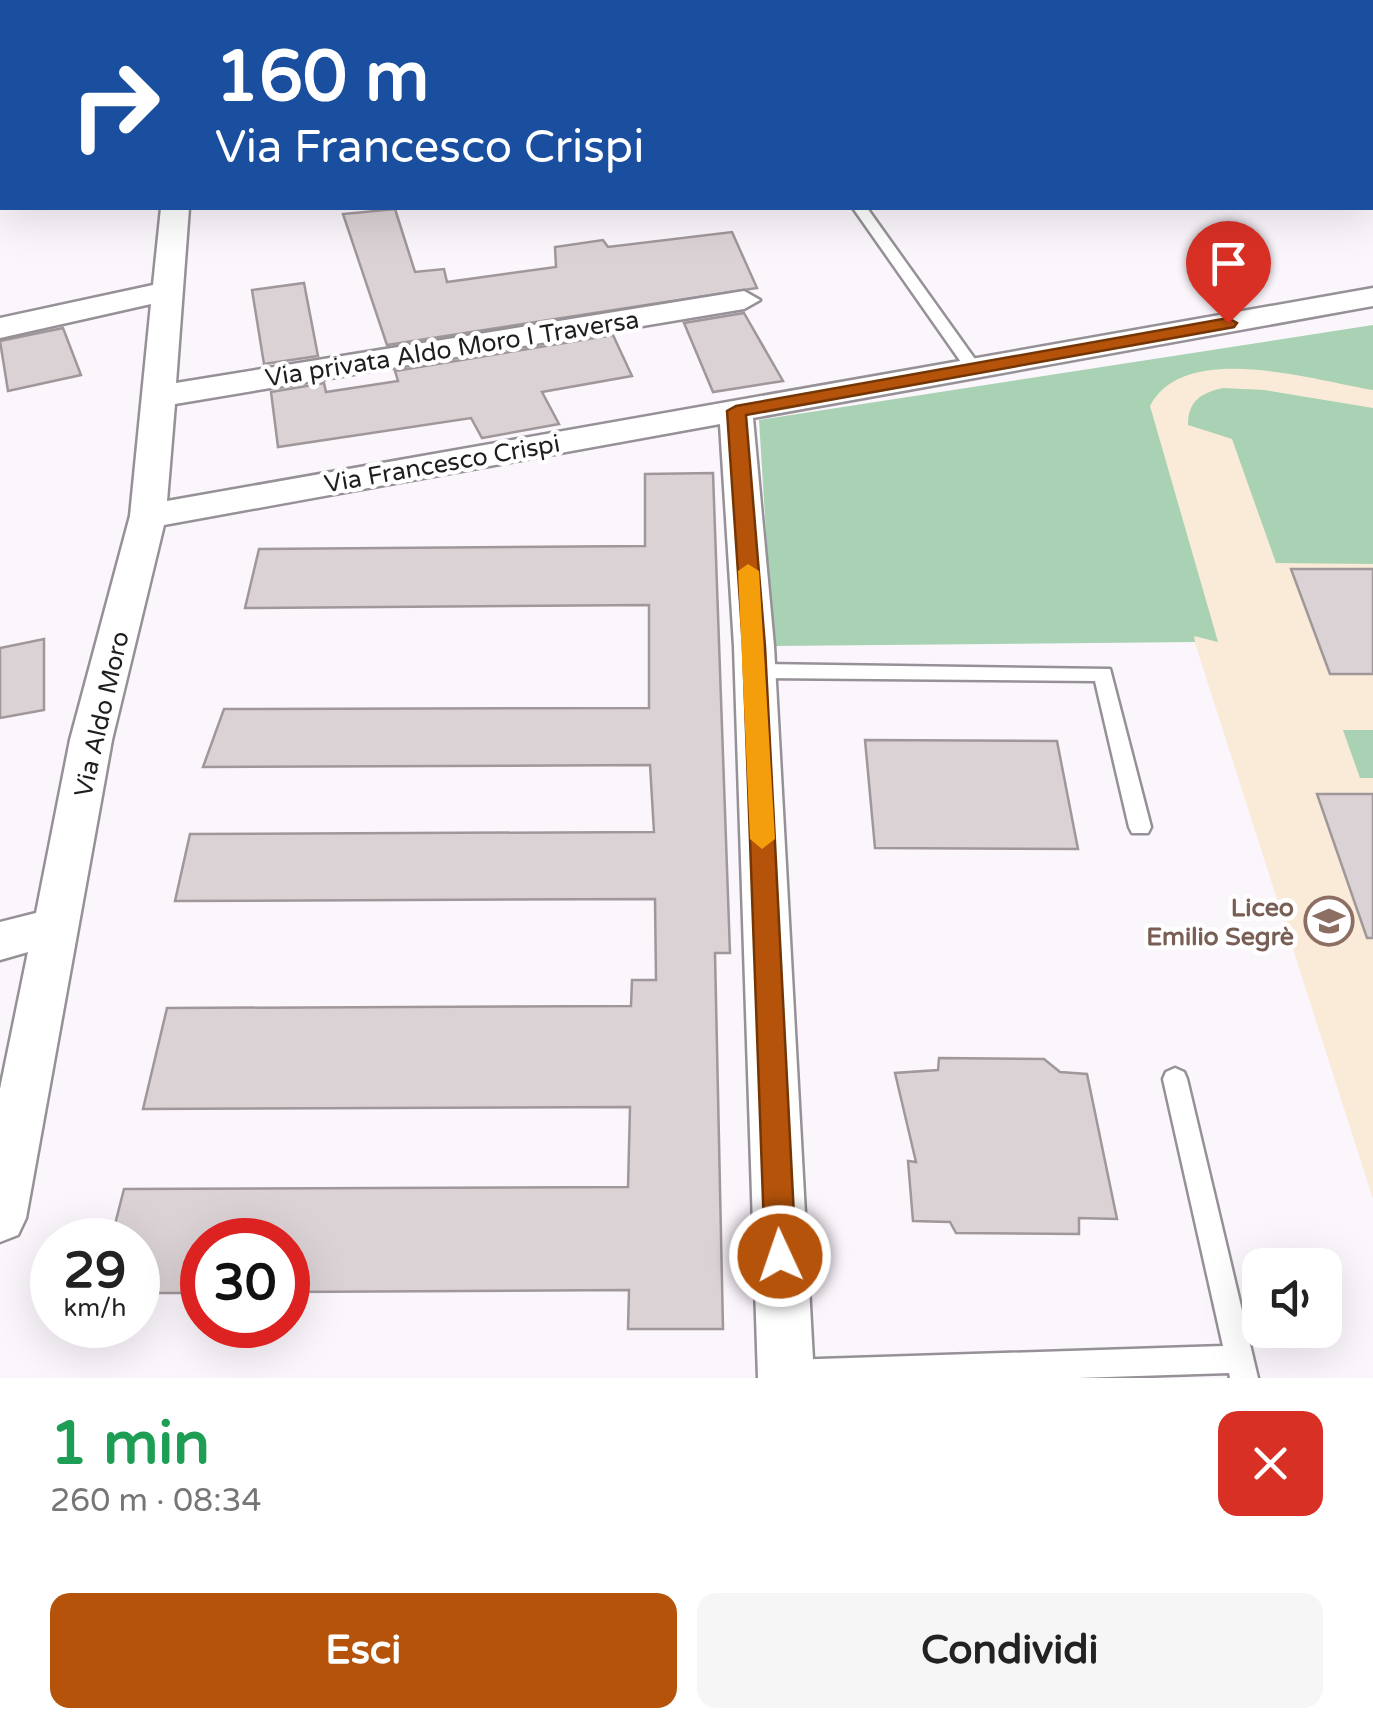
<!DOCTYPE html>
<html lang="it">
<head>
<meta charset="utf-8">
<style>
  body { margin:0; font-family:"Varela Round",sans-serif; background:#f6f6f6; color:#222; height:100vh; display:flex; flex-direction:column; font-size:38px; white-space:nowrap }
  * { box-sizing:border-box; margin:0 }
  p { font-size:32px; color:#767676 }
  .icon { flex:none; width:55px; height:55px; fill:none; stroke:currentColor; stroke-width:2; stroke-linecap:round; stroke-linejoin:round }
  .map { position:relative; height:1378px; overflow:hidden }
  .sheet { display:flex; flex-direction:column; background:#fff; flex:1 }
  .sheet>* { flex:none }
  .hud { position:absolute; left:0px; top:0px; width:1375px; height:210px; box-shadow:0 10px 40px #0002; background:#1a4fa0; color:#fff; overflow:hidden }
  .tools { position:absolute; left:1242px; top:1248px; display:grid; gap:20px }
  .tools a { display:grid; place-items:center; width:100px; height:100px; border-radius:20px; background:#fff; box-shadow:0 10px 40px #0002; font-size:50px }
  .speed { position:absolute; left:30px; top:1218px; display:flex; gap:20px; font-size:50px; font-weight:700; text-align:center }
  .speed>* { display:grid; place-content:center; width:130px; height:130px; border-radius:50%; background:#fff; box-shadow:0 10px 40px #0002; line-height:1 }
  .speed small { font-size:25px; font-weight:400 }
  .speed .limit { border:15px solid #d22; background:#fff; color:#111 }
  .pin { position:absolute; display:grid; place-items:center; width:85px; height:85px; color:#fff; margin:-102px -42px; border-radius:50% 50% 50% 0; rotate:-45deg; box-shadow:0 0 10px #0007 }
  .pin .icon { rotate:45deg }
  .me { position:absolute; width:110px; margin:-55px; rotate:357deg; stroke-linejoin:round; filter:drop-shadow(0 0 8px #0008) }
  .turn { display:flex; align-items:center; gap:35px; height:210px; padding:0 50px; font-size:45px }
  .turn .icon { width:130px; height:130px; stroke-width:2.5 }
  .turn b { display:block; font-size:70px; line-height:85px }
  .round { display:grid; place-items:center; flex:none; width:105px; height:105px; border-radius:20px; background:#f6f6f6 }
  .headline { display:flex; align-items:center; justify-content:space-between; height:170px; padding:0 50px }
  h1 { font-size:60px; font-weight:700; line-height:75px; color:#1e9e55 }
  .button { display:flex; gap:20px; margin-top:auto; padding:20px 50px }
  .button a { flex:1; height:115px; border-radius:20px; background:#b45309; color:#fff; font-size:40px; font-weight:700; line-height:115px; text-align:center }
  .button a+a { background:#f6f6f6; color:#222 }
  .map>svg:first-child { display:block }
  .education { fill:#f9ebd7 }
  .green { fill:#a9d1b3 }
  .building { fill:#dbd2d5; stroke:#a0979a; stroke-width:2.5 }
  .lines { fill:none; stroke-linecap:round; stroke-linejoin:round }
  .service-casing { stroke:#969097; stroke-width:5 }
  .minor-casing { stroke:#969097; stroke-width:5 }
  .service { fill:#fff; fill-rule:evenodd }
  .minor { fill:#fff; fill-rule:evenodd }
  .route { fill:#b45309; stroke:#753606; stroke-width:2.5 }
  .slow { fill:#f59e0b }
  .labels { text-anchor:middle; stroke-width:9; stroke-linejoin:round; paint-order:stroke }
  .street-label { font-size:25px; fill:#1f1d1f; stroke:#fff }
  .education-label { font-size:25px; font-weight:bold; fill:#785e54; stroke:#fff; text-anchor:end }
</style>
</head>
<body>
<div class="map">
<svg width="1373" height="1378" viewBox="0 0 1373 1378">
  <rect width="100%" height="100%" fill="#fbf5fc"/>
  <polygon class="education" points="1373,325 1373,1199 1107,368"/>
  <g class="green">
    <path d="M1373,325V390C1313,380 1184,340 1150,406L1218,642L1194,636L1195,642L773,646L759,420Z"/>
    <path d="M1223,388L1264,390L1373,408V564L1276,563L1232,439L1188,425C1188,401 1201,393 1223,388Z"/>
    <polygon points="1343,730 1373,730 1373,778 1360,778"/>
  </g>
  <g class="building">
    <polygon points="395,209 415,272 444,269 447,282 556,267 555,247 603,240 608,247 732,232 757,288 387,345 343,214"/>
    <polygon points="304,283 318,356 264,364 252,290"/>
    <polygon points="744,313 783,381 713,392 684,323"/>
    <polygon points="63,328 81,375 8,391 0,341"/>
    <polygon points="613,335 632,376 542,392 559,424 482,438 471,418 278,447 271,392 324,383 326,392 398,381 395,371"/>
    <polygon points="713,473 730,953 715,953 723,1329 628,1329 629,1290 288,1292 288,1240 202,1240 202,1293 138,1293 138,1240 111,1240 124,1189 628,1187 630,1107 143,1109 167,1008 631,1006 632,980 656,980 655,899 175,901 190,834 654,832 650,765 203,767 224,709 649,708 649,605 245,608 259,549 645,546 645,474"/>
    <polygon points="1291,569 1373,569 1373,674 1330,674"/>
    <polygon points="44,639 44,710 0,718 0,648"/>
    <polygon points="865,740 1057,741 1078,849 875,848"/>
    <polygon points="1317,794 1373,794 1373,938 1367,938"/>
    <polygon points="939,1058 1044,1059 1060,1072 1087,1074 1117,1219 1079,1218 1079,1234 956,1233 950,1222 913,1221 908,1161 916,1162 895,1073 938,1070"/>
  </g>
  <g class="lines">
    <g class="service-casing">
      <g id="service">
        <polygon points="589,0 602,0 603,2 591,2"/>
        <polygon points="808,0 820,0 821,2 809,2"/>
        <polygon points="853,208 867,208 982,369 980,372 968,372"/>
        <polygon points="755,664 1110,669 1151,827 1148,833 1132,833 1129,827 1095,681 755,678 745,671"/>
        <polygon points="1175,1068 1184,1072 1187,1079 1258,1378 1230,1378 1229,1373 1077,1378 776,1378 778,1364 788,1360 1223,1346 1163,1079 1166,1072"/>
      </g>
    </g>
    <g class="minor-casing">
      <g id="minor">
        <polygon points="38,0 64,0 65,2 40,2"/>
        <polygon points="161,208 189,208 176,383 744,291 760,300 744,309 175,404 167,501 1373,288 1373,306 753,418 774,646 814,1378 758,1378 734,646 720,424 164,525 112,740 26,1218 18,1235 0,1242 0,1089 28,952 0,960 0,922 36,913 70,740 130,516 151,304 0,338 0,318 153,285"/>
      </g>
    </g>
    <use href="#service" class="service"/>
    <use href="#minor" class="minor"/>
  </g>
  <polygon class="route" points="1228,318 1237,323 1234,327 746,415 765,646 796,1256 791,1266 780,1271 770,1266 765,1256 743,646 727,411 736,406"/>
  <polygon class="slow" points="748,564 759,571 775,839 762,849 750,839 738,571"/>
  <defs>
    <g id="school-ring" transform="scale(2.5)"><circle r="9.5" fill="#fff" stroke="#8d6e63" stroke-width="1.5"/><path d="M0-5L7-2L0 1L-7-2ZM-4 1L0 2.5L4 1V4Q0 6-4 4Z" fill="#8d6e63"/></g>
  </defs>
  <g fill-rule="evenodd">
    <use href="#school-ring" x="1329" y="921"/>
  </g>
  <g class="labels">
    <g class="street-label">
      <text transform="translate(452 348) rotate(-9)" y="9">Via privata Aldo Moro I Traversa</text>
      <text transform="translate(442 463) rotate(-10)" y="9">Via Francesco Crispi</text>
      <text transform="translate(101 714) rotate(-77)" y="9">Via Aldo Moro</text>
    </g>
    <g class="education-label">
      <text x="1294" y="916">Liceo<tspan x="1294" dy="29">Emilio Segrè</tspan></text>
    </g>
  </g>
</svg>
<div class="tools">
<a><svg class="icon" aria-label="sound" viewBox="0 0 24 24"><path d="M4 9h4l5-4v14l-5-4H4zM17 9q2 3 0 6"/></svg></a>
</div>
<div class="speed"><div>29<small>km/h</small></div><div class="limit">30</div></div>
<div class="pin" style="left:1228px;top:323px;background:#d93025"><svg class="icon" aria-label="arrive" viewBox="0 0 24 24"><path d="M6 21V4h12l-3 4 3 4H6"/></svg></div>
<svg class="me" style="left:780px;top:1256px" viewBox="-20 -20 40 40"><circle r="17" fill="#b45309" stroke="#fff" stroke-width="3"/><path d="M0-11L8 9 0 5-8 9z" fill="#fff"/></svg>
<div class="hud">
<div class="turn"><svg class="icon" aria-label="right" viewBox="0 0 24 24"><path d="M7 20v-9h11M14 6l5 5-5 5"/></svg><div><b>160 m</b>Via Francesco Crispi</div></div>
</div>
</div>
<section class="sheet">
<div class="headline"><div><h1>1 min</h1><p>260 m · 08:34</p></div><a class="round" style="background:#d93025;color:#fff"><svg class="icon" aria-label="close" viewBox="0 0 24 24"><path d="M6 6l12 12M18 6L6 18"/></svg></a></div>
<div class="button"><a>Esci</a><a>Condividi</a></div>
</section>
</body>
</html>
